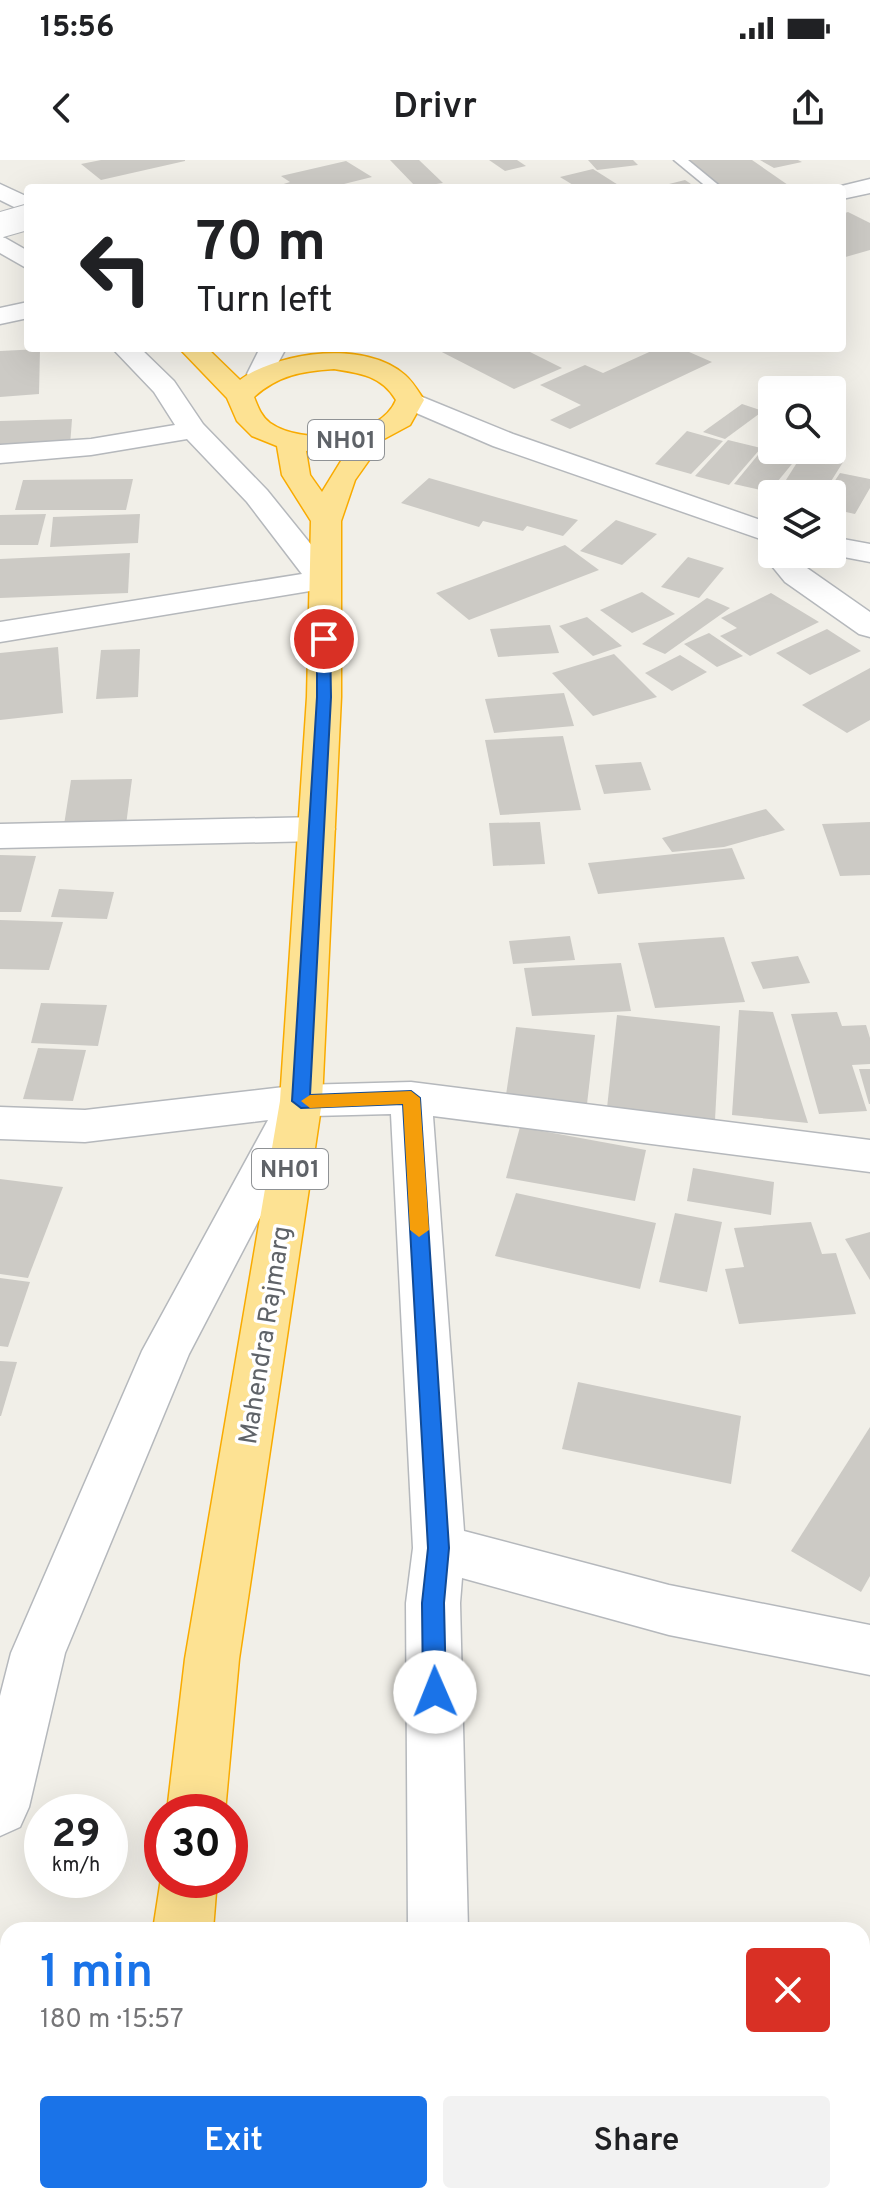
<!DOCTYPE html>
<html lang="en">
<head>
<meta charset="utf-8">
<style>
  body { margin:0; font-family:Overpass,sans-serif; background:#f2f2f2; color:#202124; height:100vh; display:flex; flex-direction:column; font-size:30px; white-space:nowrap }
  * { box-sizing:border-box; margin:0 }
  p { font-size:26px; color:#757577 }
  .icon { flex:none; width:44px; height:44px; fill:none; stroke:currentColor; stroke-width:2; stroke-linecap:round; stroke-linejoin:round }
  .map { position:relative; flex:1; overflow:hidden }
  .side { position:absolute; left:0px; top:1762px; width:870px; height:282px; display:flex; flex-direction:column; background:#fff; border-radius:24px 24px 0 0; box-shadow:0 8px 32px #0002 }
  .side>* { flex:none }
  .hud { position:absolute; left:24px; top:24px; width:822px; height:168px; border-radius:8px; box-shadow:0 8px 32px #0002; background:#fff; color:#202124; overflow:hidden }
  .controls { position:absolute; left:758px; top:216px; display:grid; gap:16px }
  .controls a { display:grid; place-items:center; width:88px; height:88px; border-radius:8px; background:#fff; box-shadow:0 8px 32px #0002; font-size:40px }
  .speed { position:absolute; left:24px; top:1634px; display:flex; gap:16px; font-size:40px; font-weight:700; text-align:center }
  .speed>* { display:grid; place-content:center; width:104px; height:104px; border-radius:50%; background:#fff; box-shadow:0 8px 32px #0002; line-height:1 }
  .speed small { font-size:20px; font-weight:400 }
  .speed .limit { border:12px solid #d22; background:#fff; color:#111 }
  .pin { position:absolute; display:grid; place-items:center; width:68px; height:68px; color:#fff; margin:-34px; border:4px solid #fff; border-radius:50%; box-shadow:0 2px 8px #0007 }
  .me { position:absolute; width:88px; margin:-44px; rotate:359deg; stroke-linejoin:round; filter:drop-shadow(0 0 6px #0008) }
  .turn { display:flex; align-items:center; gap:28px; height:168px; padding:0 40px; font-size:36px }
  .turn .icon { width:104px; height:104px; stroke-width:2.5 }
  .turn b { display:block; font-size:56px; line-height:68px }
  .round { display:grid; place-items:center; flex:none; width:84px; height:84px; border-radius:8px; background:#f2f2f2 }
  .overview { display:flex; align-items:center; justify-content:space-between; height:136px; padding:0 40px }
  h1 { font-size:48px; font-weight:600; line-height:60px; color:#1a73e8 }
  .cta { display:flex; gap:16px; margin-top:auto; padding:16px 40px }
  .cta a { flex:1; height:92px; border-radius:8px; background:#1a73e8; color:#fff; font-size:32px; font-weight:600; line-height:92px; text-align:center }
  .cta a+a { background:#f2f2f2; color:#202124 }
  .status { display:flex; justify-content:space-between; align-items:center; height:56px; padding:0 40px; background:#fff; direction:ltr }
  .status svg { height:22px; fill:currentColor }
  header { display:flex; justify-content:space-between; align-items:center; height:104px; padding:0 40px; background:#fff; font-size:36px; font-weight:600 }
  .map>svg:first-child { display:block }
  .building { fill:#cccac5 }
  .lines { fill:none; stroke-linecap:round; stroke-linejoin:round }
  .lane-casing { stroke:#b5b8bc; stroke-width:3 }
  .street-casing { stroke:#b5b8bc; stroke-width:3 }
  .highway-casing { stroke:#f9ab00; stroke-width:3 }
  .lane { fill:#fff; fill-rule:evenodd }
  .street { fill:#fff; fill-rule:evenodd }
  .highway { fill:#fde293; fill-rule:evenodd }
  .street-bridge-casing { stroke:#b5b8bc; stroke-width:27; stroke-linecap:butt }
  .street-bridge { stroke:#fff; stroke-width:25 }
  .route { fill:#1a73e8; stroke:#114b97; stroke-width:2 }
  .slow { fill:#f59e0b }
  .labels { text-anchor:middle; stroke-width:7; stroke-linejoin:round; paint-order:stroke }
  .shield { fill:#fff; stroke:#8f9295; stroke-width:2 }
  .shield-label { font-size:24px; font-weight:bold; fill:#5f6368 }
  .street-label { font-size:26px; fill:#5f6368; stroke:#fff }
</style>
</head>
<body>
<div class="status"><b>15:56</b><svg viewBox="0 0 49 12"><path d="M0 12V9h3v3zM5 12V6h3v6zM10 12V3h3v9zM15 12V0h3v12zM26 1h20v11H26zM47 4h2v5h-2z"/></svg></div>
<header><svg class="icon" aria-label="back" viewBox="0 0 24 24"><path d="M15 5l-7 7 7 7"/></svg>Drivr<svg class="icon" aria-label="share" viewBox="0 0 24 24"><path d="M12 15V3M7 8l5-5 5 5M5 13v7h14v-7"/></svg></header>
<div class="map">
<svg width="870" height="2043" viewBox="0 0 870 2043">
  <rect width="100%" height="100%" fill="#f1efe8"/>
  <g class="building">
    <polygon points="101,0 185,0 185,1 101,20 81,4"/>
    <polygon points="390,0 419,0 443,23 416,27"/>
    <polygon points="489,0 517,0 526,6 505,11"/>
    <polygon points="588,0 633,0 638,5 597,10"/>
    <polygon points="683,0 752,0 788,25 722,28"/>
    <polygon points="760,0 798,0 802,2 774,8"/>
    <polygon points="346,1 372,17 328,28 271,28 290,22 281,16"/>
    <polygon points="593,9 623,28 578,28 560,17"/>
    <polygon points="685,20 697,28 661,26"/>
    <polygon points="848,52 870,63 870,90 842,98 842,54"/>
    <polygon points="434,188 522,188 562,208 514,229"/>
    <polygon points="658,188 680,188 712,202 570,269 550,260 581,245 540,225 585,205 603,213"/>
    <polygon points="40,189 39,234 0,237 0,191"/>
    <polygon points="742,244 763,251 725,279 703,272"/>
    <polygon points="72,259 70,286 0,289 0,261"/>
    <polygon points="687,271 723,281 691,314 655,304"/>
    <polygon points="728,280 761,288 729,325 695,316"/>
    <polygon points="762,290 796,299 769,332 734,324"/>
    <polygon points="805,290 845,299 823,334 779,331"/>
    <polygon points="840,313 870,319 870,328 855,354 832,349 832,334 826,334"/>
    <polygon points="429,318 499,338 578,360 563,376 527,366 523,371 483,361 479,367 401,343"/>
    <polygon points="133,319 126,350 15,350 23,320"/>
    <polygon points="46,354 38,385 0,385 0,355"/>
    <polygon points="140,354 138,383 50,387 53,357"/>
    <polygon points="616,360 657,374 622,405 580,391"/>
    <polygon points="565,385 599,410 469,460 436,433"/>
    <polygon points="130,393 128,433 0,438 0,399"/>
    <polygon points="688,397 724,408 699,438 661,427"/>
    <polygon points="642,432 675,454 632,473 600,450"/>
    <polygon points="771,433 819,462 750,496 720,476 737,468 721,458"/>
    <polygon points="707,438 730,448 665,494 642,484"/>
    <polygon points="587,457 622,486 593,496 559,466"/>
    <polygon points="550,465 559,493 498,497 490,469"/>
    <polygon points="827,469 861,491 810,515 776,493"/>
    <polygon points="709,473 743,496 717,507 684,484"/>
    <polygon points="58,487 63,553 0,560 0,493"/>
    <polygon points="140,489 138,537 96,539 101,490"/>
    <polygon points="614,494 657,537 593,556 552,513"/>
    <polygon points="680,495 707,512 672,531 645,513"/>
    <polygon points="870,508 870,560 847,573 802,545"/>
    <polygon points="564,533 574,566 494,573 485,539"/>
    <polygon points="563,576 581,650 500,655 485,580"/>
    <polygon points="641,602 651,630 604,634 595,605"/>
    <polygon points="132,619 126,665 64,665 71,620"/>
    <polygon points="766,649 785,670 724,687 672,692 662,678"/>
    <polygon points="540,662 545,704 493,706 489,663"/>
    <polygon points="870,662 870,715 840,716 822,664"/>
    <polygon points="732,688 745,719 598,734 588,703"/>
    <polygon points="0,695 36,696 21,752 0,752"/>
    <polygon points="59,729 114,732 107,759 51,757"/>
    <polygon points="0,760 63,762 49,810 0,809"/>
    <polygon points="570,776 575,800 513,804 509,781"/>
    <polygon points="724,777 745,842 655,848 638,783"/>
    <polygon points="798,796 810,823 763,829 751,802"/>
    <polygon points="621,803 631,851 532,856 524,808"/>
    <polygon points="41,843 107,845 98,886 31,883"/>
    <polygon points="739,850 773,852 808,963 732,955"/>
    <polygon points="837,852 842,866 866,865 870,878 870,904 852,905 867,951 819,954 791,854"/>
    <polygon points="617,855 720,866 715,960 607,948"/>
    <polygon points="516,867 595,875 587,944 506,935"/>
    <polygon points="38,888 86,890 73,941 23,939"/>
    <polygon points="859,909 870,909 870,944 869,944"/>
    <polygon points="520,967 646,990 635,1041 506,1018"/>
    <polygon points="693,1008 774,1022 771,1055 687,1041"/>
    <polygon points="0,1019 63,1027 28,1118 0,1114"/>
    <polygon points="516,1033 656,1063 640,1129 495,1096"/>
    <polygon points="675,1053 722,1062 707,1132 659,1122"/>
    <polygon points="811,1062 822,1094 836,1093 856,1154 739,1164 725,1109 744,1107 734,1068"/>
    <polygon points="870,1072 870,1120 845,1079"/>
    <polygon points="0,1118 30,1122 8,1187 0,1186"/>
    <polygon points="0,1201 17,1202 1,1256 0,1256"/>
    <polygon points="578,1222 741,1256 731,1324 562,1289"/>
    <polygon points="870,1267 870,1416 861,1432 791,1391"/>
  </g>
  <g class="lines">
    <g class="lane-casing">
      <polygon id="lane" points="674,0 688,0 722,28 708,28"/>
    </g>
    <g class="street-casing">
      <g id="street">
        <polygon points="870,19 870,33 842,39 842,28 833,28"/>
        <polygon points="0,24 28,37 28,54 0,40"/>
        <polygon points="0,75 28,91 28,109 0,93"/>
        <polygon points="28,142 28,158 0,164 0,148"/>
        <polygon points="112,188 140,188 174,221 203,264 267,330 334,413 339,420 334,427 0,482 0,462 302,414 247,342 187,279 91,295 0,303 0,285 91,279 175,265 154,232"/>
        <polygon points="260,188 286,188 269,220 251,220 247,214"/>
        <polygon points="410,232 513,274 772,364 772,383 493,286 400,246 396,240 400,234"/>
        <polygon points="832,377 870,384 870,402 828,394 832,394"/>
        <polygon points="772,386 772,394 794,394 807,408 870,452 870,477 859,474 785,422 762,394"/>
        <polygon points="317,657 330,661 335,669 330,677 317,681 0,688 0,664"/>
        <polygon points="411,922 870,980 870,1012 433,956 464,1371 669,1425 870,1465 870,1515 669,1475 462,1418 460,1443 468,1770 408,1770 406,1443 413,1388 391,954 313,956 189,1194 65,1493 29,1647 20,1667 0,1676 0,1536 11,1493 142,1191 268,960 85,982 0,979 0,947 85,950 301,925"/>
        <polygon points="420,2036 486,2036 488,2043 422,2043"/>
      </g>
    </g>
    <g class="highway-casing">
      <g id="highway">
        <path d="M179,188H207L240,220C279,191 366,180 405,215C413,222 418,231 424,240L410,265L384,279L355,320L341,361V537L322,941L239,1499L225,1652H167L185,1499L280,941L307,537L311,361L282,315L277,286L252,276L237,261L227,238ZM334,209C360,213 382,216 396,240C380,279 303,286 270,263C261,256 258,247 254,237C278,215 303,211 334,209ZM349,288L322,332L310,315L306,291Z"/>
        <polygon points="162,1712 162,1720 217,1720 213,1770 153,1770"/>
        <polygon points="121,2036 187,2036 186,2043 120,2043"/>
      </g>
    </g>
    <use href="#lane" class="lane"/>
    <use href="#street" class="street"/>
    <use href="#highway" class="highway"/>
    <g class="street-bridge-casing">
      <polyline id="street-bridge" points="0,65 28,57"/>
    </g>
    <use href="#street-bridge" class="street-bridge"/>
  </g>
  <polygon class="route" points="324,475 330,479 331,537 310,935 411,931 420,938 449,1388 444,1443 446,1532 443,1540 435,1543 427,1540 423,1532 422,1443 428,1388 403,944 301,948 292,941 317,537 317,479"/>
  <polygon class="slow" points="411,931 420,938 429,1070 419,1077 410,1070 403,944 310,948 301,941 310,935"/>
  <g class="labels">
    <g class="shield">
      <rect x="308" y="260" width="76" height="40" rx="6"/>
      <rect x="252" y="989" width="76" height="40" rx="6"/>
    </g>
    <g class="shield-label">
      <text x="346" y="288">NH01</text>
      <text x="290" y="1017">NH01</text>
    </g>
    <g class="street-label">
      <text transform="translate(264 1175) rotate(-81)" y="9">Mahendra Rajmarg</text>
    </g>
  </g>
</svg>
<div class="controls">
<a><svg class="icon" aria-label="search" viewBox="0 0 24 24"><circle cx="10" cy="10" r="6"/><path d="M15 15l6 6"/></svg></a>
<a><svg class="icon" aria-label="layers" viewBox="0 0 24 24"><path d="M12 4l9 5-9 5-9-5zM3 14l9 5 9-5"/></svg></a>
</div>
<div class="speed"><div>29<small>km/h</small></div><div class="limit">30</div></div>
<div class="pin" style="left:324px;top:479px;background:#d93025"><svg class="icon" aria-label="arrive" viewBox="0 0 24 24"><path d="M6 21V4h12l-3 4 3 4H6"/></svg></div>
<svg class="me" style="left:435px;top:1532px" viewBox="-20 -20 40 40"><circle r="19" fill="#fff"/><path d="M0-13L10 11 0 6-10 11z" fill="#1a73e8"/></svg>
<div class="hud">
<div class="turn"><svg class="icon" aria-label="left" viewBox="0 0 24 24"><path d="M17 20v-9H6M10 6l-5 5 5 5"/></svg><div><b>70 m</b>Turn left</div></div>
</div>
<section class="side">
<div class="overview"><div><h1>1 min</h1><p>180 m · 15:57</p></div><a class="round" style="background:#d93025;color:#fff"><svg class="icon" aria-label="close" viewBox="0 0 24 24"><path d="M6 6l12 12M18 6L6 18"/></svg></a></div>
<div class="cta"><a>Exit</a><a>Share</a></div>
</section>
</div>
</body>
</html>
